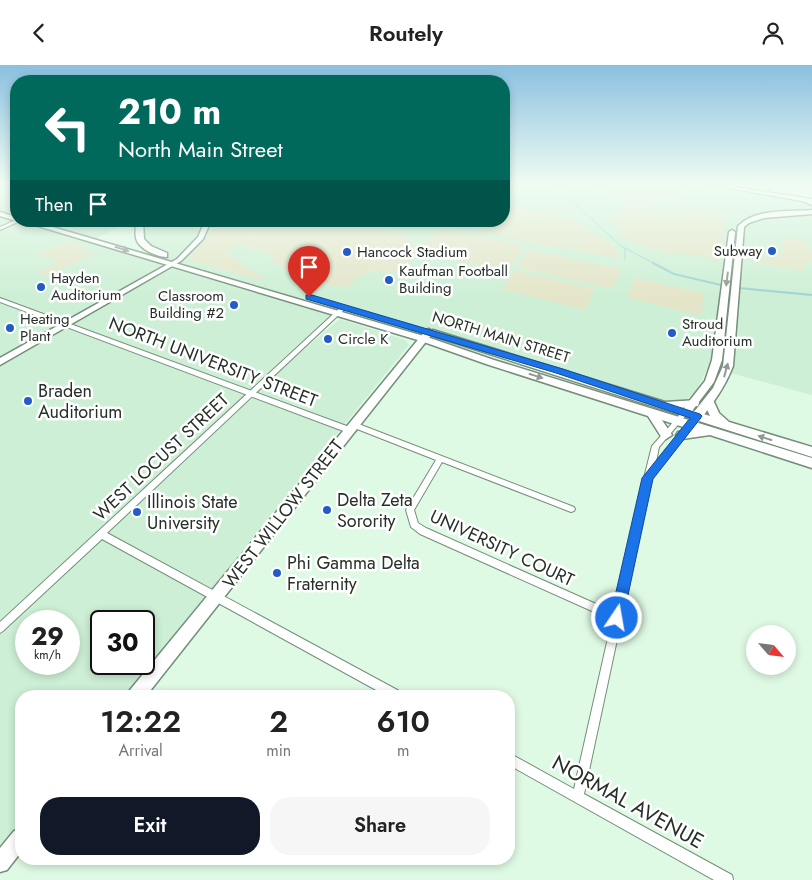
<!DOCTYPE html>
<html lang="en">
<head>
<meta charset="utf-8">
<style>
  body { margin:0; font-family:Jost,sans-serif; background:#f6f6f6; color:#222; height:100vh; display:flex; flex-direction:column; font-size:19px; white-space:nowrap }
  * { box-sizing:border-box; margin:0 }
  p { font-size:16px; color:#767676 }
  .icon { flex:none; width:28px; height:28px; fill:none; stroke:currentColor; stroke-width:2; stroke-linecap:round; stroke-linejoin:round }
  .map { position:relative; flex:1; overflow:hidden }
  .sheet { position:absolute; left:15px; top:625px; width:500px; height:175px; display:flex; flex-direction:column; background:#fff; border-radius:20px; box-shadow:0 2px 8px #0003 }
  .sheet>* { flex:none }
  .guide { position:absolute; left:10px; top:10px; width:500px; height:152px; border-radius:20px; box-shadow:0 2px 8px #0003; background:#00695c; color:#fff; overflow:hidden }
  .needle { width:32px; rotate:118deg }
  .controls { position:absolute; left:746px; top:560px; display:grid; gap:10px }
  .controls a { display:grid; place-items:center; width:50px; height:50px; border-radius:50%; background:#fff; box-shadow:0 2px 8px #0003; font-size:25px }
  .speed { position:absolute; left:15px; top:545px; display:flex; gap:10px; font-size:25px; font-weight:700; text-align:center }
  .speed>* { display:grid; place-content:center; width:65px; height:65px; border-radius:50%; background:#fff; box-shadow:0 2px 8px #0003; line-height:1 }
  .speed small { font-size:12px; font-weight:400 }
  .speed .limit { border:2px solid #111; border-radius:8px; background:#fff; color:#111 }
  .pin { position:absolute; display:grid; place-items:center; width:42px; height:42px; color:#fff; margin:-51px -21px; border-radius:50% 50% 50% 0; rotate:-45deg; box-shadow:0 0 5px #0007 }
  .pin .icon { rotate:45deg }
  .me { position:absolute; width:55px; margin:-28px; rotate:12deg; stroke-linejoin:round; filter:drop-shadow(0 0 4px #0008) }
  .turn { display:flex; align-items:center; gap:18px; height:105px; padding:0 25px; font-size:22px }
  .turn .icon { width:65px; height:65px; stroke-width:2.5 }
  .turn b { display:block; font-size:35px; line-height:42px }
  .then { display:flex; align-items:center; height:48px; padding:0 25px; background:#0003; gap:10px; font-size:19px }
  .eta { display:flex; justify-content:space-evenly; align-items:center; height:85px; text-align:center }
  .eta b { font-size:30px; font-weight:600; line-height:35px }
  .primary-button { display:flex; gap:10px; margin-top:auto; padding:10px 25px }
  .primary-button a { flex:1; height:58px; border-radius:20px; background:#111827; color:#fff; font-size:20px; font-weight:600; line-height:58px; text-align:center }
  .primary-button a+a { background:#f6f6f6; color:#222 }
  header { display:flex; justify-content:space-between; align-items:center; height:65px; padding:0 25px; background:#fff; font-size:22px; font-weight:600 }
  .map>svg:first-child { display:block }
  .built { fill:#cdefd5; fill-rule:evenodd }
  .green { fill:#e4e5c8 }
  .lines { fill:none; stroke-linecap:round; stroke-linejoin:round }
  .stream-far1 { stroke:#9dd3d3; stroke-width:1 }
  .stream { stroke:#9dd3d3; stroke-width:2 }
  .minor-casing { stroke:#758e7b; stroke-width:2 }
  .tertiary-casing { stroke:#758e7b; stroke-width:2 }
  .secondary-casing { stroke:#758e7b; stroke-width:3 }
  .primary-casing { stroke:#758e7b; stroke-width:3 }
  .minor { fill:#fff; fill-rule:evenodd }
  .tertiary { fill:#fff; fill-rule:evenodd }
  .secondary { fill:#fff; fill-rule:evenodd }
  .primary { fill:#fff; fill-rule:evenodd }
  .oneway { fill:#929894 }
  .route { fill:#1a73e8; stroke:#114b97 }
  .poi-dot { fill:#245bc8; stroke:#fff; stroke-width:2 }
  .labels { text-anchor:middle; stroke-width:5; stroke-linejoin:round; paint-order:stroke }
  .far-poi-label { font-size:15px; fill:#263028; stroke:#fff; text-anchor:start }
  .far-street-label { font-size:15px; fill:#263028; stroke:#fff }
  .street-label { font-size:18px; fill:#263028; stroke:#fff }
  .poi-label { font-size:18px; fill:#263028; stroke:#fff; text-anchor:start }
  .near-street-label { font-size:21px; fill:#263028; stroke:#fff }
</style>
</head>
<body>
<header><svg class="icon" aria-label="back" viewBox="0 0 24 24"><path d="M15 5l-7 7 7 7"/></svg>Routely<svg class="icon" aria-label="person" viewBox="0 0 24 24"><circle cx="12" cy="8" r="4"/><path d="M4 21q1-7 8-7t8 7"/></svg></header>
<div class="map">
<svg width="812" height="815" viewBox="0 0 812 815">
  <rect width="100%" height="100%" fill="#def9e4"/>
  <path class="built" d="M0,119H16V156H72L93,162L105,156H129L95,174L151,189L140,181L134,170L135,156H504V119H699L812,138V330L708,302L696,326L686,335L666,338L342,240L296,282L303,285L340,254L405,275L409,280L124,631H21V757L0,783ZM26,556H69V599H26ZM101,556H144V599H101Z"/>
  <g class="green">
    <polygon points="596,119 683,119 677,138 659,135 656,141 606,132 609,127 593,124"/>
    <polygon points="627,138 646,140 646,145 674,149 675,147 685,149 688,143 695,142 696,144 718,149 725,154 718,197 700,191 670,188 639,180 621,171 611,155 617,147 626,142"/>
    <path d="M504,141C525,145 586,150 595,170C606,173 615,179 618,191L617,193L557,181L555,183L475,166L476,164L444,156H504Z"/>
    <polygon points="215,156 318,156 323,159 327,156 341,158 345,156 406,170 404,172 410,174 412,179 422,184 399,208 389,206 383,208 370,205 364,211 360,210 348,222 336,219 333,221 291,210 294,207 282,204 284,202 277,200 278,199 270,197 276,192 270,190 271,189 239,180 225,187 263,213 260,215 192,196 189,192 210,170"/>
    <polygon points="440,163 525,181 510,203 505,202 504,206 426,188 425,183 422,181"/>
    <polygon points="783,171 806,176 806,183 812,184 812,198 806,197 802,206 754,197 755,193 780,193"/>
    <polygon points="67,176 86,181 80,184 94,189 46,211 38,208 59,196 37,190"/>
    <polygon points="529,185 621,204 612,224 517,202"/>
    <polygon points="515,205 595,224 585,245 502,224"/>
    <polygon points="635,213 704,228 701,250 627,233"/>
  </g>
  <g class="lines">
    <g class="stream-far1">
      <polyline points="553,119 621,181 655,199"/>
      <polyline points="625,184 625,194"/>
    </g>
    <g class="stream">
      <polyline points="653,198 674,209 721,220"/>
      <polyline points="739,223 812,230"/>
    </g>
    <g class="minor-casing">
      <g id="minor">
        <polygon points="16,155 16,156 20,156 0,165 0,162"/>
        <polygon points="57,156 63,156 49,164 45,163"/>
        <polygon points="342,241 347,242 107,468 401,627 402,631 387,631 102,474 3,566 0,568 0,557"/>
        <polygon points="683,346 685,346 688,348 659,382 656,397 688,358 692,358 693,360 652,411 584,729 732,810 733,815 714,815 509,700 509,688 574,724 612,555 420,469 411,462 406,445 436,395 352,362 351,360 352,358 356,358 574,442 575,444 574,446 571,447 442,397 414,445 418,458 426,463 614,547 639,433 652,381"/>
      </g>
    </g>
    <g class="tertiary-casing">
      <g id="tertiary">
        <polygon points="706,119 717,119 812,134 812,138"/>
        <polygon points="0,233 352,363 354,365 349,368 346,367 0,237"/>
      </g>
    </g>
    <g class="secondary-casing">
      <g id="secondary">
        <polygon points="803,134 812,136 812,140 803,136"/>
        <path d="M812,145V149L764,153L749,158L744,162L733,301C724,325 709,343 694,363H686L685,360L686,357L713,323L723,301L738,161C756,143 789,147 812,145Z"/>
        <polygon points="205,156 211,156 203,174 181,196 0,300 0,293 177,194 198,172"/>
        <polygon points="732,165 735,167 722,295 714,317 689,350 685,352 680,348 705,316 712,295 729,167"/>
        <polygon points="429,264 433,267 432,269 146,631 128,631 130,625 426,265"/>
        <polygon points="21,764 21,787 7,805 0,807 0,783 14,766"/>
      </g>
    </g>
    <g class="primary-casing">
      <g id="primary">
        <polygon points="0,147 16,152 16,156 0,151"/>
        <polygon points="21,156 32,156 427,272 494,295 812,393 812,403 710,370 682,374 678,373 676,370 678,367 692,365 662,355 672,370 666,374 662,373 648,351 486,299 421,276"/>
        <path d="M136,156H143L144,174L151,181L167,188V192C157,192 138,184 136,173C135,168 136,162 136,156Z"/>
        <polygon points="433,265 665,337 698,335 699,338 698,341 682,342 710,351 704,338 705,335 713,335 719,348 729,357 812,382 812,392 430,270 430,266"/>
      </g>
    </g>
    <use href="#minor" class="minor"/>
    <use href="#tertiary" class="tertiary"/>
    <use href="#secondary" class="secondary"/>
    <use href="#primary" class="primary"/>
  </g>
  <defs><path id="oneway-solid" d="M-6-.8H1V-3.2L6.5 0L1 3.2V.8H-6Z" transform="scale(1.25)"/></defs>
  <g class="oneway">
    <use href="#oneway-solid" transform="translate(122 184) rotate(17)"/>
    <use href="#oneway-solid" transform="translate(727 214) rotate(97)"/>
    <use href="#oneway-solid" transform="translate(726 305) rotate(-75)"/>
    <use href="#oneway-solid" transform="translate(536 311) rotate(17)"/>
    <use href="#oneway-solid" transform="translate(765 373) rotate(-163)"/>
  </g>
  <linearGradient id="sky" x2="0" y2="1"><stop stop-color="#8ac0e0"/><stop offset="0.51" stop-color="#f0fcf3"/><stop offset="1" stop-color="#f0fcf3" stop-opacity="0"/></linearGradient>
  <rect width="812" height="233" fill="url(#sky)"/>
  <polygon class="route" points="306,230 312,230 563,304 700,349 702,351 700,354 653,414 622,558 617,560 612,558 610,553 642,413 690,353 556,308 306,234"/>
  <g class="poi-dot">
    <circle cx="772" cy="186" r="5"/>
    <circle cx="347" cy="187" r="5"/>
    <circle cx="389" cy="215" r="5"/>
    <circle cx="41" cy="222" r="5"/>
    <circle cx="234" cy="240" r="5"/>
    <circle cx="10" cy="263" r="5"/>
    <circle cx="672" cy="268" r="5"/>
    <circle cx="328" cy="274" r="5"/>
    <circle cx="28" cy="336" r="5"/>
    <circle cx="327" cy="445" r="5"/>
    <circle cx="137" cy="447" r="5"/>
    <circle cx="277" cy="508" r="5"/>
  </g>
  <g class="labels">
    <g class="far-poi-label">
      <text x="762" y="191" text-anchor="end">Subway</text>
      <text x="357" y="192">Hancock Stadium</text>
      <text x="399" y="211">Kaufman Football<tspan x="399" dy="17">Building</tspan></text>
      <text x="51" y="218">Hayden<tspan x="51" dy="17">Auditorium</tspan></text>
      <text x="224" y="236" text-anchor="end">Classroom<tspan x="224" dy="17">Building #2</tspan></text>
      <text x="20" y="259">Heating<tspan x="20" dy="17">Plant</tspan></text>
      <text x="682" y="264">Stroud<tspan x="682" dy="17">Auditorium</tspan></text>
      <text x="338" y="279">Circle K</text>
    </g>
    <g class="far-street-label">
      <text transform="translate(501 272) rotate(17)" y="5">NORTH MAIN STREET</text>
    </g>
    <g class="street-label">
      <text transform="translate(213 297) rotate(21)" y="6">NORTH UNIVERSITY STREET</text>
      <text transform="translate(161 392) rotate(-43)" y="6">WEST LOCUST STREET</text>
      <text transform="translate(283 449) rotate(-52)" y="6">WEST WILLOW STREET</text>
      <text transform="translate(502 483) rotate(25)" y="6">UNIVERSITY COURT</text>
    </g>
    <g class="poi-label">
      <text x="38" y="332">Braden<tspan x="38" dy="21">Auditorium</tspan></text>
      <text x="337" y="441">Delta Zeta<tspan x="337" dy="21">Sorority</tspan></text>
      <text x="147" y="443">Illinois State<tspan x="147" dy="21">University</tspan></text>
      <text x="287" y="504">Phi Gamma Delta<tspan x="287" dy="21">Fraternity</tspan></text>
    </g>
    <g class="near-street-label">
      <text transform="translate(628 737) rotate(29)" y="7">NORMAL AVENUE</text>
    </g>
  </g>
</svg>
<div class="controls">
<a><svg class="needle" viewBox="-14 -14 28 28"><path d="M0-13l5 13h-10z" fill="#e53935"/><path d="M0 13l5-13h-10z" fill="#767676"/></svg></a>
</div>
<div class="speed"><div>29<small>km/h</small></div><div class="limit">30</div></div>
<div class="pin" style="left:309px;top:232px;background:#d93025"><svg class="icon" aria-label="arrive" viewBox="0 0 24 24"><path d="M6 21V4h12l-3 4 3 4H6"/></svg></div>
<svg class="me" style="left:617px;top:553px" viewBox="-20 -20 40 40"><circle r="17" fill="#1a73e8" stroke="#fff" stroke-width="3"/><path d="M0-11L8 9 0 5-8 9z" fill="#fff"/></svg>
<div class="guide">
<div class="turn"><svg class="icon" aria-label="left" viewBox="0 0 24 24"><path d="M17 20v-9H6M10 6l-5 5 5 5"/></svg><div><b>210 m</b>North Main Street</div></div>
<div class="then">Then<svg class="icon" aria-label="arrive" viewBox="0 0 24 24"><path d="M6 21V4h12l-3 4 3 4H6"/></svg></div>
</div>
<section class="sheet">
<div class="eta">
<div><b>12:22</b><p>Arrival</p></div>
<div><b>2</b><p>min</p></div>
<div><b>610</b><p>m</p></div>
</div>
<div class="primary-button"><a>Exit</a><a>Share</a></div>
</section>
</div>
</body>
</html>
